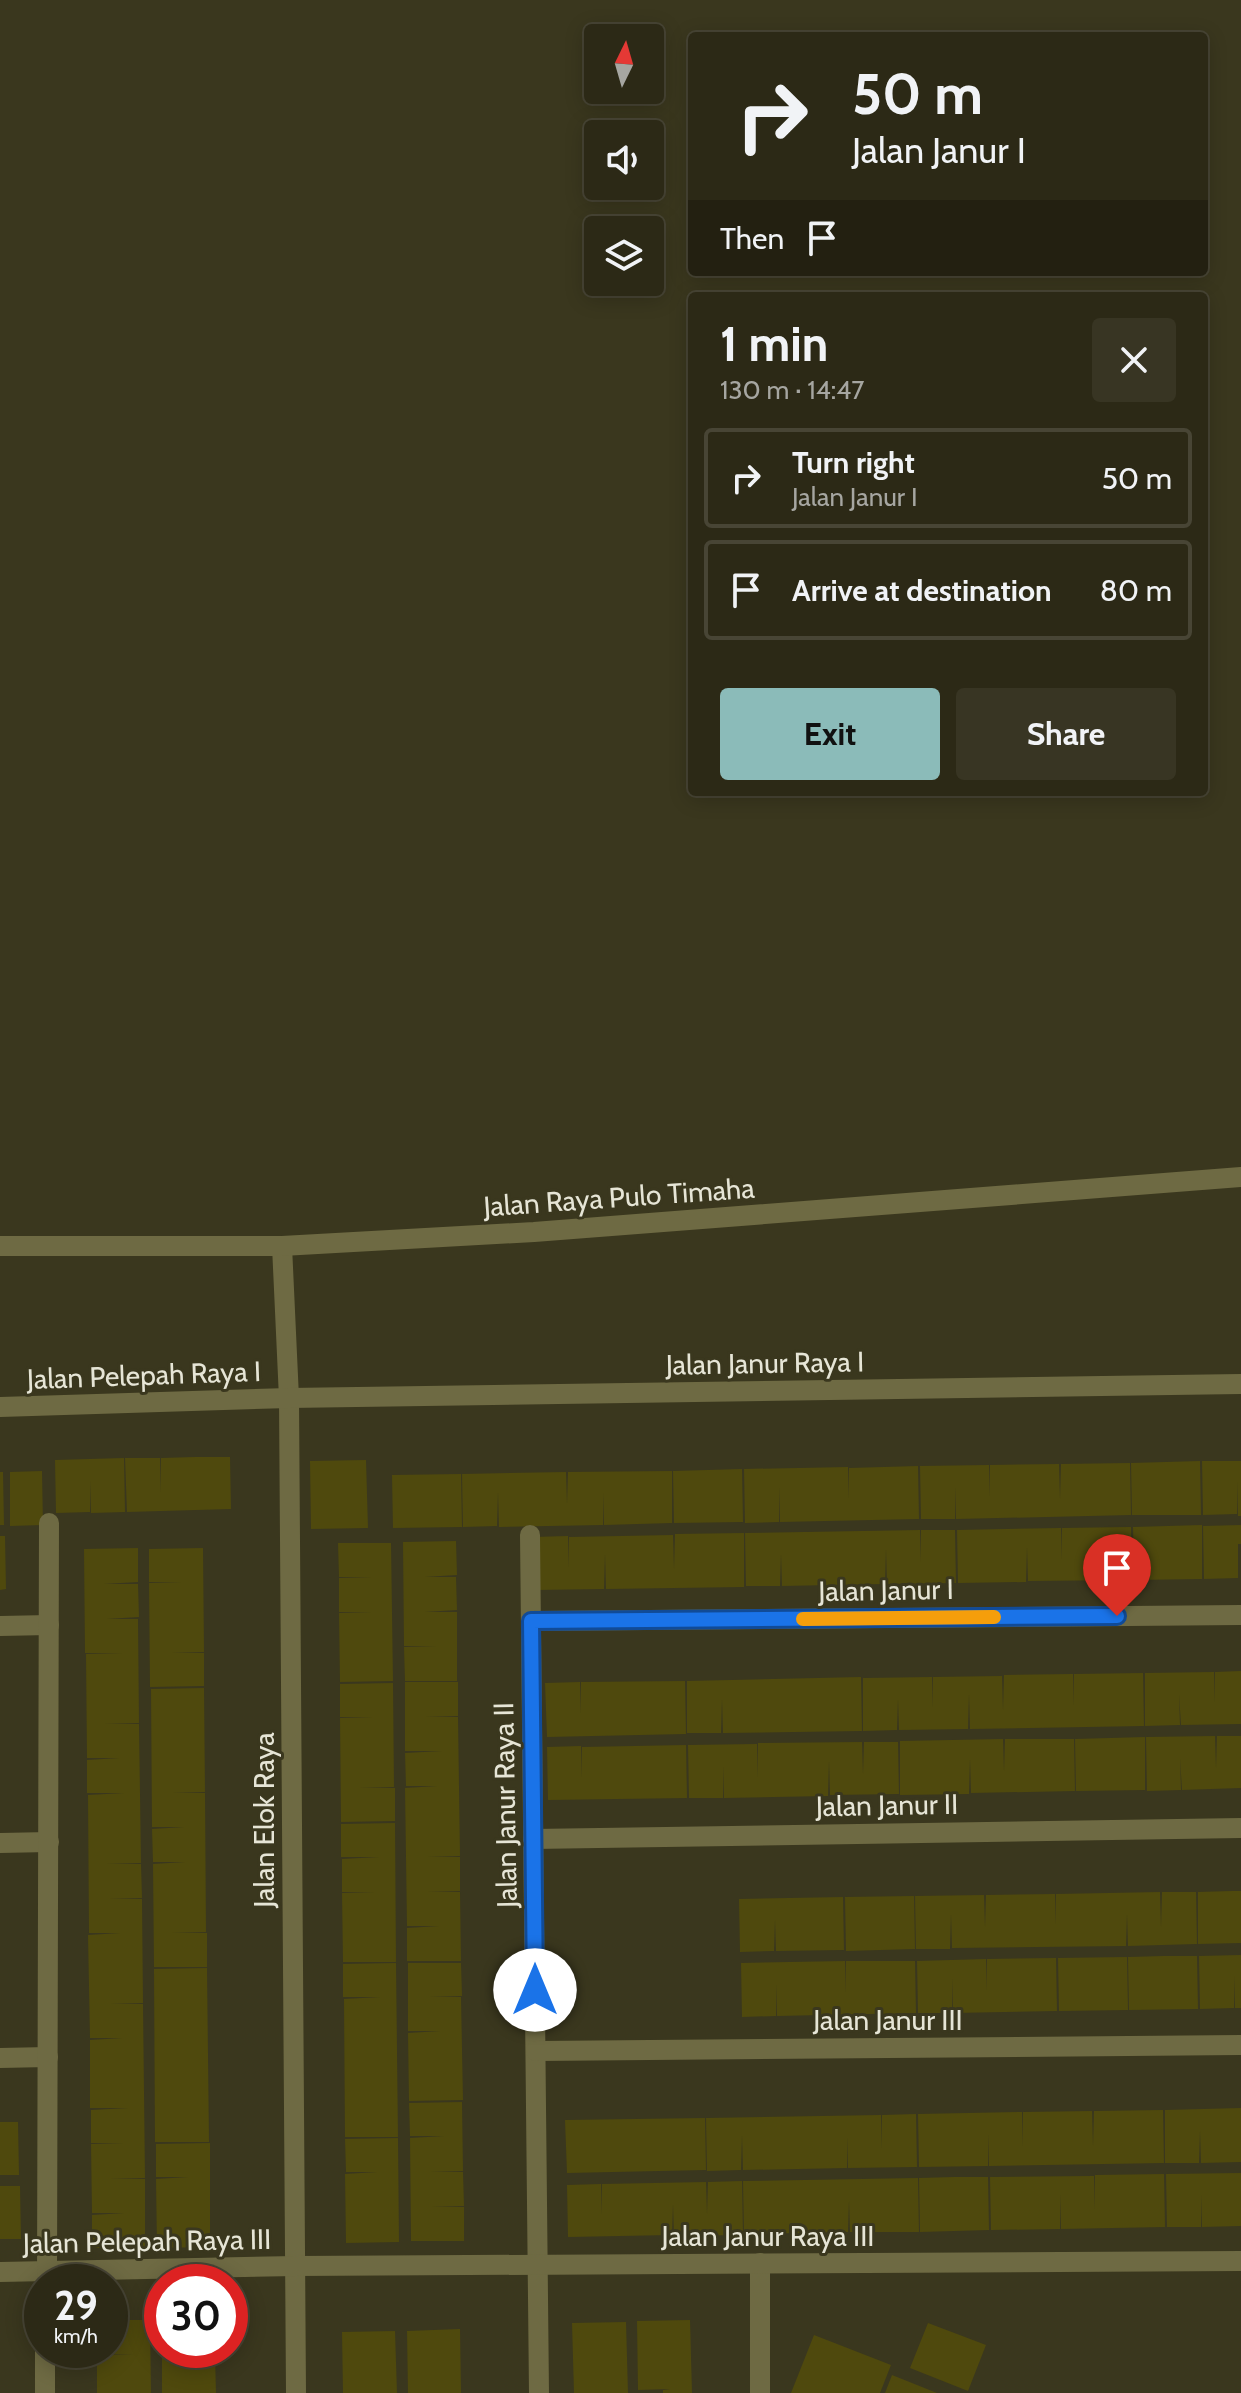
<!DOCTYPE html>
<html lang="en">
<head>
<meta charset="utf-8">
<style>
  body { margin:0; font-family:Cabin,sans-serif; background:#383523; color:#f1f3f6; height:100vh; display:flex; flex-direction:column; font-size:30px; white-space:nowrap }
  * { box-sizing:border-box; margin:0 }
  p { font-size:26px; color:#a6a6a1 }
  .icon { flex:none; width:44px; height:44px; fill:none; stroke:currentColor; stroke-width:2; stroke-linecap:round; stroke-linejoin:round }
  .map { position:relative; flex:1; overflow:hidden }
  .side { position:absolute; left:688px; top:292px; width:520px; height:504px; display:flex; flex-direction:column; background:#2c2916; border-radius:8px; box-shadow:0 4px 20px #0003,0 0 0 2px #484535 }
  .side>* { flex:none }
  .hud { position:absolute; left:688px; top:32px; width:520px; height:244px; border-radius:8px; box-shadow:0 4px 20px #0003,0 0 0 2px #484535; background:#2c2916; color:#f1f3f6; overflow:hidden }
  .needle { width:52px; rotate:5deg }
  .controls { position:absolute; left:584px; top:24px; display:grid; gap:16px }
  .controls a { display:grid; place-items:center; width:80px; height:80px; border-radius:8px; background:#2c2916; box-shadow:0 4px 20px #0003,0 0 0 2px #484535; font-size:40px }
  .speed { position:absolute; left:24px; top:2264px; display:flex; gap:16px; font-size:40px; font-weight:700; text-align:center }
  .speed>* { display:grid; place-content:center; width:104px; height:104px; border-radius:50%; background:#2c2916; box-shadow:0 4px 20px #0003,0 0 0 2px #484535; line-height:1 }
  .speed small { font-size:20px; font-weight:400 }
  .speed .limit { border:12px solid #d22; background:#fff; color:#111 }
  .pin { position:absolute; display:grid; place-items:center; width:68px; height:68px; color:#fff; margin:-82px -34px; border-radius:50% 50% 50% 0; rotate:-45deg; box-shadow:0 0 8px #0007 }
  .pin .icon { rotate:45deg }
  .me { position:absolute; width:88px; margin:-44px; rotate:0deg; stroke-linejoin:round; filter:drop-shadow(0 0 6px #0008) }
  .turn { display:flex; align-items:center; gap:28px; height:168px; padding:0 32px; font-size:36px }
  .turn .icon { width:104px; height:104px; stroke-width:2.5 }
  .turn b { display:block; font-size:56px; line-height:68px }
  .then { display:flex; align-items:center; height:76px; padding:0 32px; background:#0003; gap:16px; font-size:30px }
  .round { display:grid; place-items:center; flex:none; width:84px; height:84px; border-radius:8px; background:#383523 }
  .overview { display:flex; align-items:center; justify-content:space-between; height:136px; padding:0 32px }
  h1 { font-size:48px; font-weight:800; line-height:60px }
  .primary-button { display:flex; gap:16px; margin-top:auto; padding:16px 32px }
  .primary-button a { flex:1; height:92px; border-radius:8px; background:#8bbbb9; color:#111; font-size:32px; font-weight:800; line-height:92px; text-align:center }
  .primary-button a+a { background:#383523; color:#f1f3f6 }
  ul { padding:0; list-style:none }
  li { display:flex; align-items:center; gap:24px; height:100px; margin:0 16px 12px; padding:0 16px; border:4px solid #484535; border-radius:8px }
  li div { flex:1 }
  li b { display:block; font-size:30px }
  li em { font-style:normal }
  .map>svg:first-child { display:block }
  .building { fill:#4f490d }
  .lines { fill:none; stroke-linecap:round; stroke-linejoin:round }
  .minor { stroke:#6e6a43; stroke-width:20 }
  .tertiary { stroke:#6e6a43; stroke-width:20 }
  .route-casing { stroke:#114b97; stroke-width:20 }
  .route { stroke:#1a73e8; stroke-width:14 }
  .slow { stroke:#f59e0b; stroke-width:14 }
  .labels { text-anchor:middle; stroke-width:6; stroke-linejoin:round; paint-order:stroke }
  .street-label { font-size:28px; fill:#e6e5d6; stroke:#3a371e }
</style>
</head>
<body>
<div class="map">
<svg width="1241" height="2393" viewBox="0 0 1241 2393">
  <rect width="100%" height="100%" fill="#3a371e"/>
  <g class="building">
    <polygon points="195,1457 230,1457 231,1509 127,1512 125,1458 160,1458 161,1493 161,1458"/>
    <polygon points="124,1458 125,1512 91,1513 90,1481 90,1512 56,1513 55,1460"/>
    <polygon points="366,1460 368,1528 311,1529 310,1461"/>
    <polygon points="1200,1461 1201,1515 1132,1515 1131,1463"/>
    <polygon points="1202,1461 1241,1461 1241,1516 1238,1516 1237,1482 1237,1514 1203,1515"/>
    <polygon points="1130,1463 1131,1515 956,1519 955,1487 955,1519 921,1519 920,1466 989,1465 990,1497 990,1465 1059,1464 1060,1499 1061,1464"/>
    <polygon points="918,1466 919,1519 780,1522 779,1487 779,1522 745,1523 744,1469 848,1467 849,1499 849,1468"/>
    <polygon points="742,1469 743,1522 674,1523 673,1471"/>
    <polygon points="42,1471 43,1525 10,1526 10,1472"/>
    <polygon points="672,1471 672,1523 604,1525 603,1493 603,1525 499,1527 498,1492 497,1526 463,1527 462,1474 566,1472 567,1504 568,1472"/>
    <polygon points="0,1472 3,1472 4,1525 0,1525"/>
    <polygon points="461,1474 462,1527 393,1528 392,1475"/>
    <polygon points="1202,1525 1202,1579 1134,1580 1133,1527"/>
    <polygon points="1241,1525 1241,1544 1238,1544 1238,1578 1204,1579 1203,1526"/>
    <polygon points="1131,1527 1132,1580 1028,1581 1027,1547 1026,1582 958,1583 957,1530 1061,1528 1062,1560 1062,1528"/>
    <polygon points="920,1530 920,1562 921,1530 955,1530 956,1583 887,1584 886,1549 885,1584 782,1586 781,1554 780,1586 746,1586 745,1533"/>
    <polygon points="744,1533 744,1587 606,1589 605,1554 604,1589 535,1590 533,1537 568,1536 569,1568 569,1537 673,1535 674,1569 675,1534"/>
    <polygon points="0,1536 5,1536 6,1589 0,1590"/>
    <polygon points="456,1541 457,1575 425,1577 456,1577 457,1610 425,1612 457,1612 457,1681 405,1681 404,1647 436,1646 404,1646 403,1542"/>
    <polygon points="338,1543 391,1543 393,1681 340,1682 339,1613 371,1612 339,1612 339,1578 371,1577 339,1577"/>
    <polygon points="138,1548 138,1582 104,1584 138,1584 139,1617 107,1619 138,1619 139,1723 105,1724 139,1724 141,1863 107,1864 141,1864 142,1898 110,1899 142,1899 143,2003 111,2004 143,2004 145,2178 111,2179 145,2179 145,2248 92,2248 92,2215 124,2213 92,2213 91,2144 123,2143 91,2143 91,2110 128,2108 90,2108 90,2040 122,2038 90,2038 88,1935 120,1933 89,1933 88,1795 124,1793 87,1793 87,1760 119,1758 87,1758 86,1654 122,1653 85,1653 84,1549"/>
    <polygon points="203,1548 204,1652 172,1653 204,1653 204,1686 150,1687 149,1583 181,1582 149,1582 149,1549"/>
    <polygon points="1241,1671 1241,1724 1181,1725 1179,1694 1180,1725 1145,1726 1145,1673 1214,1672 1215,1703 1215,1672"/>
    <polygon points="1143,1673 1144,1726 970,1729 969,1694 968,1729 899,1730 898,1699 897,1730 863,1731 863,1678 932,1677 932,1708 933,1677 1002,1676 1003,1710 1004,1675 1073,1674 1074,1706 1074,1674"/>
    <polygon points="861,1677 862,1731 723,1733 722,1699 721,1733 687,1733 687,1681"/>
    <polygon points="685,1681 686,1734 547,1737 545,1683 580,1682 581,1714 581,1682"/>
    <polygon points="405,1682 458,1682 458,1716 426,1717 458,1717 460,1856 428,1857 460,1857 460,1891 428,1892 460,1892 461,1961 407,1961 407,1928 439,1926 407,1926 405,1788 437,1786 406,1786 405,1753 442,1751 405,1751"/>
    <polygon points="393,1683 394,1787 360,1788 395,1788 395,1821 341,1822 340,1718 372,1717 340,1717 340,1684"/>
    <polygon points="204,1688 205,1792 173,1793 205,1793 206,1932 172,1933 207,1933 207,1967 154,1967 153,1864 185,1862 153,1862 152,1829 184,1827 152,1827 151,1689"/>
    <polygon points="1215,1736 1216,1768 1217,1736 1241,1736 1241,1788 1182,1790 1180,1758 1181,1790 1147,1791 1146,1737"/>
    <polygon points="1145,1737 1145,1790 1076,1791 1075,1739"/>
    <polygon points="1003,1739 1004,1771 1005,1739 1074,1739 1075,1791 971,1793 970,1759 969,1794 900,1795 900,1741"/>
    <polygon points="862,1742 863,1774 864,1742 898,1742 899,1794 830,1795 829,1761 828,1796 724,1798 723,1766 723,1798 689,1798 688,1745 757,1744 758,1778 758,1743"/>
    <polygon points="686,1745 687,1798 548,1800 547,1747 581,1746 582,1778 582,1747"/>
    <polygon points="395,1823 396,1962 343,1962 342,1893 374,1892 342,1892 342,1859 379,1857 341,1857 341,1824"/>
    <polygon points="1232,1891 1241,1891 1241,1943 1198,1944 1198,1892"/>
    <polygon points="1160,1892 1161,1927 1162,1892 1196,1892 1197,1944 1128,1946 1127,1914 1126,1946 952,1948 951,1914 950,1949 916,1949 915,1896 984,1895 985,1927 986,1895 1055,1894 1056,1925 1056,1894"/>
    <polygon points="914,1896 915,1949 846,1951 845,1897"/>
    <polygon points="843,1897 844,1950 776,1951 775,1920 774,1951 740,1952 739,1899"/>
    <polygon points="1241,1955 1241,2008 1235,2008 1234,1976 1234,2008 1200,2009 1199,1956"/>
    <polygon points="1163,1956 1197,1956 1198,2009 1129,2010 1128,1957"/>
    <polygon points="1127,1957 1128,2010 1059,2011 1058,1958"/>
    <polygon points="1056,1958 1057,2011 953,2013 952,1978 952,2013 918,2013 917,1961 986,1959 987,1991 987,1959"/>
    <polygon points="845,1961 846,1993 846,1961 915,1961 916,2013 777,2016 776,1984 776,2016 742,2017 741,1963"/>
    <polygon points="396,1963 398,2137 345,2137 344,1999 380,1997 343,1997 343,1964"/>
    <polygon points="408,1963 461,1963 462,1996 430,1997 461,1997 463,2100 409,2101 408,2033 440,2031 408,2031"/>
    <polygon points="207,1968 209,2142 155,2142 154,1969"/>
    <polygon points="462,2102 463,2171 431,2172 463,2172 464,2206 432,2207 464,2207 464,2241 411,2241 410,2138 444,2136 410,2136 409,2103"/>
    <polygon points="1241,2108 1241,2162 1201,2163 1200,2131 1199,2163 1165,2163 1165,2110"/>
    <polygon points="1163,2110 1164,2163 989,2166 988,2134 988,2166 919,2167 918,2114 1022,2112 1023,2147 1023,2112 1092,2111 1093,2146 1094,2111"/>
    <polygon points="916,2114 917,2167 848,2168 847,2137 847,2168 743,2170 742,2135 741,2170 707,2171 706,2118 881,2115 882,2149 882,2115"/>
    <polygon points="705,2118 706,2170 567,2173 565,2120"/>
    <polygon points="0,2122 18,2122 19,2175 0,2175"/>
    <polygon points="398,2138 399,2242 346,2243 345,2174 377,2172 346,2172 345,2139"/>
    <polygon points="210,2143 210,2247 157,2248 156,2179 188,2177 156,2177 156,2144"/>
    <polygon points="1241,2173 1241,2226 1202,2227 1201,2195 1201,2227 1167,2227 1166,2174"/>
    <polygon points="1164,2174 1165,2227 1061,2229 1060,2194 1060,2229 991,2230 990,2177 1094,2176 1095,2210 1095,2175"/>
    <polygon points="954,2177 988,2177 989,2230 920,2232 919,2178"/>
    <polygon points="918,2178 919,2232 850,2232 849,2201 848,2232 744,2234 743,2181"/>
    <polygon points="742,2181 743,2235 674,2236 673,2204 672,2235 568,2237 567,2185 601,2184 602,2215 602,2184 706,2182 707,2214 708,2182"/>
    <polygon points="0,2186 20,2186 21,2239 0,2239"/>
    <polygon points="110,2320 150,2320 151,2393 97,2393 97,2355 134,2355 97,2354 97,2350 110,2350"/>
    <polygon points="690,2320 692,2393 663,2393 663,2390 670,2389 638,2390 637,2321"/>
    <polygon points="626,2322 628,2393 574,2393 572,2323"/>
    <polygon points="928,2323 986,2345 968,2391 910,2368"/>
    <polygon points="460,2329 461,2393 408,2393 407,2331"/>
    <polygon points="395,2331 397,2393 343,2393 342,2332"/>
    <polygon points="814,2335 891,2365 880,2393 791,2393"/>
    <polygon points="162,2350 202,2350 202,2353 183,2354 215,2354 216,2393 162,2393"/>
    <polygon points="892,2375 937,2393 885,2393"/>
  </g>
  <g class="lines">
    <g class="minor">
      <polyline points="282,1246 289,1398 296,2393"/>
      <polyline points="0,1407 289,1398 1241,1384"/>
      <polyline points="530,1535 539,2393"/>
      <polyline points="531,1621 1241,1615"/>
      <polyline points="0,1626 49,1625"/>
      <polyline points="533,1839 1241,1828"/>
      <polyline points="0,1843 49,1842"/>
      <polyline points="536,2051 1241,2045"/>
      <polyline points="0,2058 48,2057"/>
      <polyline points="760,2263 760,2393"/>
      <polyline points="0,2272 296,2266 1241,2261"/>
      <polyline points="47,2282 49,1523"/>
      <polyline points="45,2393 45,2350"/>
    </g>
    <polyline class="tertiary" points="0,1246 282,1246 534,1232 1241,1177"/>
  </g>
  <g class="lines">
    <g class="route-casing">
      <polyline id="route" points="535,1990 531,1621 1117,1616"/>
    </g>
    <use href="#route" class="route"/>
    <polyline class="slow" points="803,1619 994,1617"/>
  </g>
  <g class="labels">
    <g class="street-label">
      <text transform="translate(619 1197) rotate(-4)" y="10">Jalan Raya Pulo Timaha</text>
      <text transform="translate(765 1363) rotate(-1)" y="10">Jalan Janur Raya I</text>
      <text transform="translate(144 1375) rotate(-2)" y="10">Jalan Pelepah Raya I</text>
      <text transform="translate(886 1590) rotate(-1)" y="10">Jalan Janur I</text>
      <text transform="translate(505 1805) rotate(-91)" y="10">Jalan Janur Raya II</text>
      <text transform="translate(887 1805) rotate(-1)" y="10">Jalan Janur II</text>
      <text transform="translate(264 1820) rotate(-90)" y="10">Jalan Elok Raya</text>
      <text x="888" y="2030">Jalan Janur III</text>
      <text x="768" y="2246">Jalan Janur Raya III</text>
      <text transform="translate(147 2241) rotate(-1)" y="10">Jalan Pelepah Raya III</text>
    </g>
  </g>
</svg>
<div class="controls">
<a><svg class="needle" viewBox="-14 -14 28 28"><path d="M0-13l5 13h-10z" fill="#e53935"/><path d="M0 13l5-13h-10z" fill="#a6a6a1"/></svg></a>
<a><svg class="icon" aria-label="sound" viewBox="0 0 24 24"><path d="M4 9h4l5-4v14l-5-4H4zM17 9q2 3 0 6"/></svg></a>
<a><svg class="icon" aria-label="layers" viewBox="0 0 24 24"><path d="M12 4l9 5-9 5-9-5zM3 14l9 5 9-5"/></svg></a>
</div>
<div class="speed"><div>29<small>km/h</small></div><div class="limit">30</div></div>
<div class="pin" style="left:1117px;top:1616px;background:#d93025"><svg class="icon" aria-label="arrive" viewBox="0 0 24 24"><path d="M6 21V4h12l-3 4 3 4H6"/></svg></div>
<svg class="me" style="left:535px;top:1990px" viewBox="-20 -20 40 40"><circle r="19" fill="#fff"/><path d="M0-13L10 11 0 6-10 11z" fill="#1a73e8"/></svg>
<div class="hud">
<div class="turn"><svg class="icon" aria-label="right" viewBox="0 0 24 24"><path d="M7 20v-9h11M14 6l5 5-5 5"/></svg><div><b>50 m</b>Jalan Janur I</div></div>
<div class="then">Then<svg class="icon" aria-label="arrive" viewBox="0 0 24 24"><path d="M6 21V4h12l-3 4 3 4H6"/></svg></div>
</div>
<section class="side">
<div class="overview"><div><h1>1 min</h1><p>130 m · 14:47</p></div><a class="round"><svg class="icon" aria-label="close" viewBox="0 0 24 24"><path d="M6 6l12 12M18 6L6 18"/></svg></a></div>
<ul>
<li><svg class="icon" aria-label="right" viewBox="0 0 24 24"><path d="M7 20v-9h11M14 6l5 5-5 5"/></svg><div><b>Turn right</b><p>Jalan Janur I</p></div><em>50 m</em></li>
<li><svg class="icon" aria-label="arrive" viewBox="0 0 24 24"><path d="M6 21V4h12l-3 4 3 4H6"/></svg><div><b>Arrive at destination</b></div><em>80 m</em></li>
</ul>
<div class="primary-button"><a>Exit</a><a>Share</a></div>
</section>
</div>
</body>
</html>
